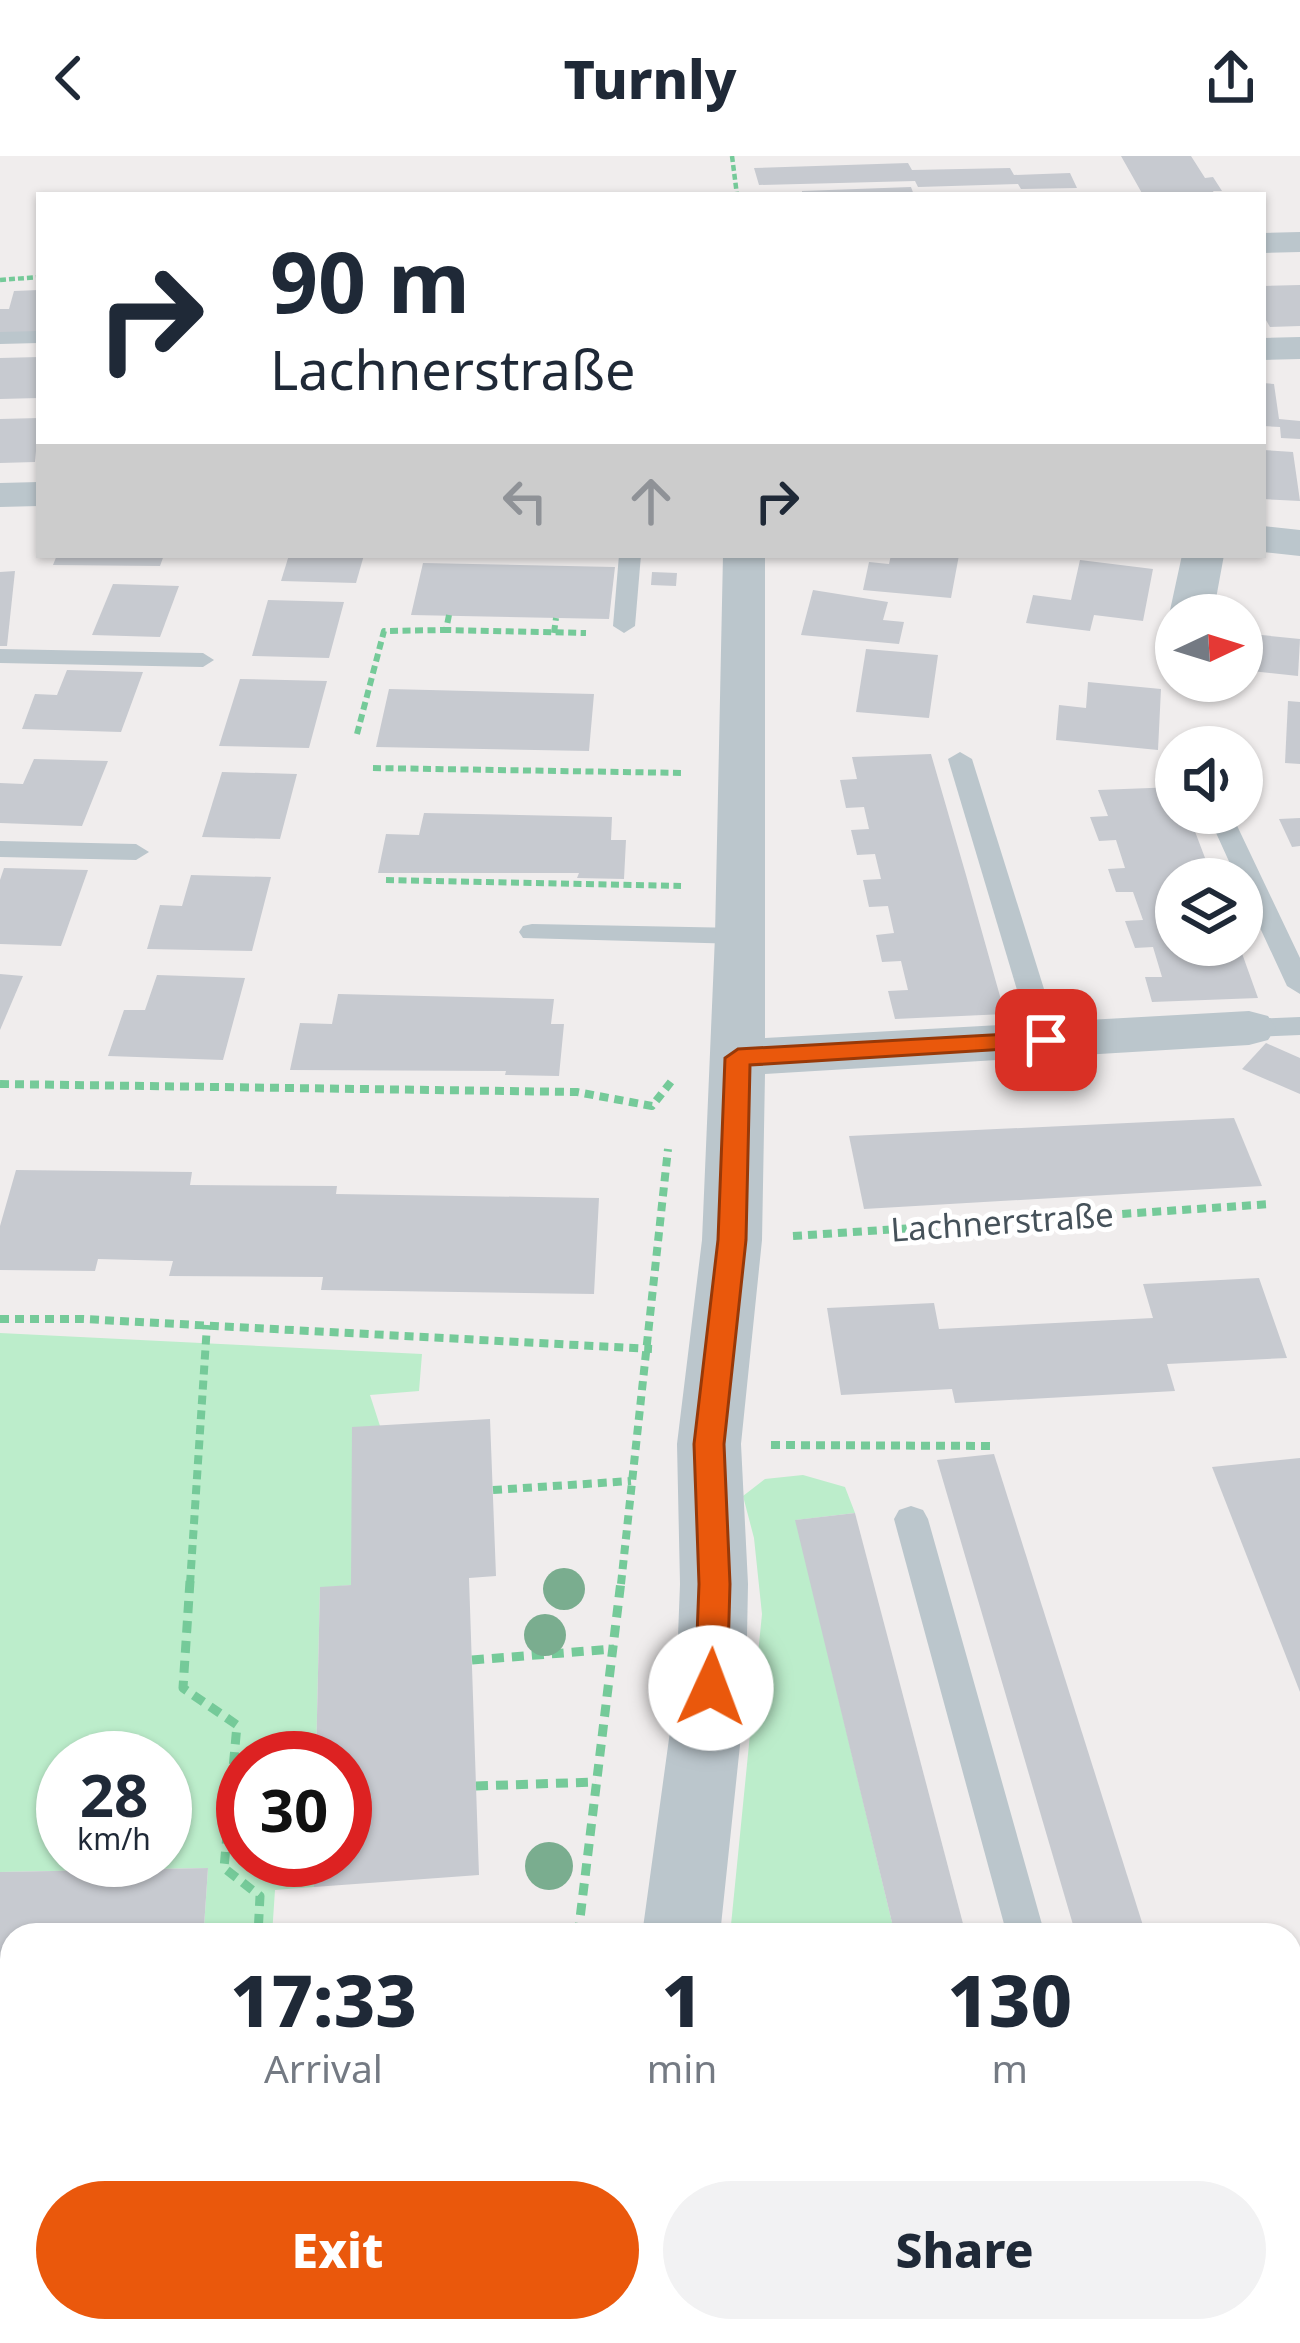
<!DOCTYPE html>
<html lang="en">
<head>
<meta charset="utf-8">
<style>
  body { margin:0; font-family:"Noto Sans",sans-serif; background:#f2f2f3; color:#1f2937; height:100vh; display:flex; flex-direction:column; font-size:45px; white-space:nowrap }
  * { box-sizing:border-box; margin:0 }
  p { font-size:39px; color:#747a83 }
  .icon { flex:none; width:66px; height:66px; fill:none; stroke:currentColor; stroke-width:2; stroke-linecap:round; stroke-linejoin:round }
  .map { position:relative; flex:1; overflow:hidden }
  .sheet { position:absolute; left:0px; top:1767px; width:1302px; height:420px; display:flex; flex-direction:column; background:#fff; border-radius:36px 36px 0 0; box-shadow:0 3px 9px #0004 }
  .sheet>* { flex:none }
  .banner { position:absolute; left:36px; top:36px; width:1230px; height:366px; border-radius:0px; box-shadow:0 3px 9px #0004; background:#fff; color:#1f2937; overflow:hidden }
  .needle { width:78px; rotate:86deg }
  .controls { position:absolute; left:1155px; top:438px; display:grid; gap:24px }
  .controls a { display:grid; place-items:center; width:108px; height:108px; border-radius:50%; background:#fff; box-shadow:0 3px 9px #0004; font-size:60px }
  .speed { position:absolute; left:36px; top:1575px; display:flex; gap:24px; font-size:60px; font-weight:700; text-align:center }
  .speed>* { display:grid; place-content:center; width:156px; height:156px; border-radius:50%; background:#fff; box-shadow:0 3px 9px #0004; line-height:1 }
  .speed small { font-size:30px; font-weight:400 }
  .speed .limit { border:18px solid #d22; background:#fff; color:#111 }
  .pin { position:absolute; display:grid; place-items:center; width:102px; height:102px; color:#fff; margin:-51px; border-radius:24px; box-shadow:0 6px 18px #0006 }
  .me { position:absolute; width:132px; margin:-66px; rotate:2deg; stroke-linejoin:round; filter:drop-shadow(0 0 9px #0008) }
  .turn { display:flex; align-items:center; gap:42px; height:252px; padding:0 36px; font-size:54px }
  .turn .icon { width:156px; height:156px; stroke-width:2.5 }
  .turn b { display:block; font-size:84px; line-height:102px }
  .lanes { display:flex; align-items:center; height:114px; padding:0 36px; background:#0003; justify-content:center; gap:60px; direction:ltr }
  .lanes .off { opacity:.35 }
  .eta { display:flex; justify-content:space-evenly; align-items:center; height:204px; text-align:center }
  .eta b { font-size:72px; font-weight:800; line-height:84px }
  .button { display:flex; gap:24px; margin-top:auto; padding:24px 36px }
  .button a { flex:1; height:138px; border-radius:72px; background:#ea580c; color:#fff; font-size:48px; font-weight:800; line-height:138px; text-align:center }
  .button a+a { background:#f2f2f3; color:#1f2937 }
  header { display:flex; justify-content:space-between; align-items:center; height:156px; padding:0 36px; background:#fff; font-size:54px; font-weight:800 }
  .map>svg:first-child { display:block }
  .green { fill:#bcedcb; fill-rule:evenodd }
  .building { fill:#c7cad0 }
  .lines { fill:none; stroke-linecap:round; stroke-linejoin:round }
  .path-far3 { stroke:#75ca99; stroke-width:4.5; stroke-dasharray:6 3; stroke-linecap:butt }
  .path-far2 { stroke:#75ca99; stroke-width:6; stroke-dasharray:8 4.5; stroke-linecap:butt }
  .path-far1 { stroke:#75ca99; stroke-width:8; stroke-dasharray:9 6; stroke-linecap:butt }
  .path { stroke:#75ca99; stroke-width:9; stroke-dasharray:12 8; stroke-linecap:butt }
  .lane { fill:#bbc6cc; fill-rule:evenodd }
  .street { fill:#bbc6cc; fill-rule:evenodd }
  .tree { fill:#7aad8f }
  .route { fill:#ea580c; stroke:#983908; stroke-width:3 }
  .labels { text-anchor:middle; stroke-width:10; stroke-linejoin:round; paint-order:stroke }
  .street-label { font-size:33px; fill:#46525a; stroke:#fff }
</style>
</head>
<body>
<header><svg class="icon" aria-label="back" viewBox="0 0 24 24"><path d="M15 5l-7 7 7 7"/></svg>Turnly<svg class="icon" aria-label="share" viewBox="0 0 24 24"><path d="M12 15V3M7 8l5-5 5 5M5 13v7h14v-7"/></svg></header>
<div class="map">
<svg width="1300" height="2187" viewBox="0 0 1300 2187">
  <rect width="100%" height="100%" fill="#f0eded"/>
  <g class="green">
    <path d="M0,1177L422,1198L419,1235L370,1239L380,1270L351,1429L320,1432L316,1602H243V1704H314V1731L275,1734L272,1779H217V1770L204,1771L208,1712L0,1716ZM63,1602H165V1704H63Z"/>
    <polygon points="803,1319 845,1331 855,1357 796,1364 895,1779 730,1779 762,1458 754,1382 743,1340 765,1323"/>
    <polygon points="12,1983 12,2175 78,2175 77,2187 0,2187 0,1984"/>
  </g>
  <g class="building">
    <polygon points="1121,0 1191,0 1205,22 1213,21 1222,35 1213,35 1215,39 1143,39"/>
    <polygon points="908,7 912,14 1010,12 1014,19 1070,17 1077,32 1021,33 1018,28 918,31 915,25 759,29 754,12"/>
    <polygon points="911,31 914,39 802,39 802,35"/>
    <polygon points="1300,129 1300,170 1270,171 1263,159 1263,130"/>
    <polygon points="39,134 39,176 0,178 0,153 9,153 14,135"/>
    <polygon points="39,201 39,242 0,243 0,202"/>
    <polygon points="1263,227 1274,228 1279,263 1300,265 1300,283 1281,282 1280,271 1263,270"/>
    <polygon points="39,262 35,306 0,307 0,263"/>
    <polygon points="1263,294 1293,296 1300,345 1263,343"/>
    <polygon points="57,399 164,399 160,410 53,409"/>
    <polygon points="289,399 364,399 356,427 281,425"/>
    <polygon points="891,399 959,399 951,442 863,434 869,406 889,408"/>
    <polygon points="1080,404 1153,413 1143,465 1094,459 1090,475 1026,467 1033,439 1071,444"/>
    <polygon points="423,407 615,411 609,463 411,459"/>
    <polygon points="15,415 7,490 0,490 0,416"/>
    <polygon points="652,416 677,417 676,430 651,429"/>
    <polygon points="113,428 179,430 160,481 92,479"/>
    <polygon points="813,434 888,446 883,464 904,466 899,488 801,479"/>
    <polygon points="268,444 344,446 329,502 252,500"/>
    <polygon points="1242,477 1300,483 1298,520 1242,514"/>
    <polygon points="866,493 938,499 929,562 856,556"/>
    <polygon points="67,514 143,516 121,576 22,573 35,538 57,539"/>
    <polygon points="240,523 327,525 309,592 219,590"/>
    <polygon points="1088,526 1161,533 1158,594 1056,584 1059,549 1086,552"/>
    <polygon points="389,533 594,538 589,595 376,591"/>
    <polygon points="1288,545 1300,546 1300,608 1285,607"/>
    <polygon points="931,598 966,719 1005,858 895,863 888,835 908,834 901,805 882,806 876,779 894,777 888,750 869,751 863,724 881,723 875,698 857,699 851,674 869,673 864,651 846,652 840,624 857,623 852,601"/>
    <polygon points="34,603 108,605 82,670 0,667 0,627 23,628"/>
    <polygon points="222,616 297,618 280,683 202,681"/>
    <polygon points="1176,631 1176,657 1188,657 1213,723 1176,723 1176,789 1239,789 1258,842 1152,846 1145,821 1162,821 1153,791 1135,792 1125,765 1143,764 1133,736 1116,736 1108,713 1125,712 1116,684 1099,685 1090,661 1108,660 1098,634"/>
    <polygon points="424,657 612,661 611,684 626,684 624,723 577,722 579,717 378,717 386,678 419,679"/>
    <polygon points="1300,662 1300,690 1292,691 1279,663"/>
    <polygon points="4,712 88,714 61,790 0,788 0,724"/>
    <polygon points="191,719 271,721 252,795 147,793 160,749 182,750"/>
    <polygon points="0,818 23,820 0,874"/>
    <polygon points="157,819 245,822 223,904 108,900 124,854 145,854"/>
    <polygon points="338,838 554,843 551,868 564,868 559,920 505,919 506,915 290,914 300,867 332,868"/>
    <polygon points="1266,887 1300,902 1300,938 1242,913"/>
    <polygon points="1234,962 1262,1030 864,1053 849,980"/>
    <polygon points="16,1014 192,1016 190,1029 337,1030 336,1038 599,1042 594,1138 321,1134 323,1121 169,1120 173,1105 98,1103 95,1115 0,1114 0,1070"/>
    <polygon points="1259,1122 1287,1202 1167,1208 1175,1235 955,1247 952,1233 841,1239 827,1152 934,1147 939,1173 1153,1162 1143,1128"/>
    <polygon points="490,1263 496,1420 469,1422 479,1719 314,1731 314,1704 345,1704 345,1602 316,1602 320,1431 351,1429 352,1271"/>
    <polygon points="994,1298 1146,1779 1076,1779 937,1304"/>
    <polygon points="1300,1302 1300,1536 1212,1311"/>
    <polygon points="855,1357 966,1779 895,1779 795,1364"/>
    <polygon points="208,1712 204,1771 218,1770 217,1779 12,1779 12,1865 0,1865 0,1716"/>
    <polygon points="78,2175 409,2175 409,2187 77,2187"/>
  </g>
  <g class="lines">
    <g class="path-far3">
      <polyline points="732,0 737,39"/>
      <polyline points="0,124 39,121"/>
    </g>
    <g class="path-far2">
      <polyline points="449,459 446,474 586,477"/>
      <polyline points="554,477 556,462"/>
      <polyline points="357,578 384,475 446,474"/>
      <polyline points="373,612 684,617"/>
      <polyline points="386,724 681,730"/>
    </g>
    <g class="path-far1">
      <polyline points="0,928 577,936 652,950 674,922"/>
      <polyline points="793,1080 1271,1048"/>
      <polyline points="0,1163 83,1163 652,1193"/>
      <polyline points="771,1289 996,1290"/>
      <polyline points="493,1334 631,1325"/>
      <polyline points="190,1428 207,1169"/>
      <polyline points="621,1428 668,993"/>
    </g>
    <g class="path">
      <polyline points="190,1425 183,1532 237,1569 224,1712 260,1740 258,1779"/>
      <polyline points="472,1504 614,1493"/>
      <polyline points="476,1630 596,1626"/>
      <polyline points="578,1779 621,1425"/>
      <polyline points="1025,2175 1029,2187"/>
      <polyline points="504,2187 506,2175"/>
    </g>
    <g class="lane">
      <polygon points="39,175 39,187 0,188 0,176"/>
      <polygon points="619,399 641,399 635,470 624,477 613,470"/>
      <polygon points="0,493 203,497 214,504 203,511 0,507"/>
      <polygon points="960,596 972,603 1060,884 1056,890 1036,890 1032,884 948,603"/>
      <polygon points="1207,657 1231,657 1300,802 1300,838 1287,830 1242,733 1242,723 1237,723"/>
      <polygon points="0,685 136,688 149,696 136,704 0,701"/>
      <polygon points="532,768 741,772 754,780 741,788 523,782 519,776 523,770"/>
      <polygon points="1300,861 1300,879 1249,881 1235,872 1249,863"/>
      <polygon points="911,1350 923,1354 928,1363 1045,1779 1007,1779 894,1363 899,1354"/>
      <polygon points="1290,2107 1300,2111 1300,2172 1290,2167"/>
      <polygon points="923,2175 967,2175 971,2187 927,2187"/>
    </g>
    <g class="street">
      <polygon points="1300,76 1300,96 1263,97 1263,77"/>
      <polygon points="1300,181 1300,203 1263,204 1263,182"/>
      <polygon points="39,326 39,350 0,351 0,327"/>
      <polygon points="1263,370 1300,374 1300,400 1263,396"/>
      <polygon points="723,399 765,399 765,882 1249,855 1268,860 1276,872 1268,884 1249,889 765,918 762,1084 741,1288 748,1428 746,1532 720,1779 642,1779 676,1532 680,1428 677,1288 702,1084 715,780"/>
      <polygon points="1182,399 1224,399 1213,459 1176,459 1176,469 1169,459"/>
      <polygon points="12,1896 12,1974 0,1975 0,1897"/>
      <polygon points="1300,1997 1300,2079 1290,2080 1290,1998"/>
      <polygon points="568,2175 654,2175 652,2187 564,2187"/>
    </g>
  </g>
  <g class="tree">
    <circle cx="564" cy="1433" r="21"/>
    <circle cx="545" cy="1479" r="21"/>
    <circle cx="549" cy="1710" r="24"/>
  </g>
  <polygon class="route" points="1046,876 1058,884 1055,890 750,909 746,1084 724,1288 730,1428 727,1532 722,1542 711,1546 699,1542 695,1532 699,1428 694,1288 718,1084 725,902 738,893"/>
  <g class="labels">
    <g class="street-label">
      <text transform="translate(1002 1066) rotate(-4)" y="12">Lachnerstraße</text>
    </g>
  </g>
</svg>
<div class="controls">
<a><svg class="needle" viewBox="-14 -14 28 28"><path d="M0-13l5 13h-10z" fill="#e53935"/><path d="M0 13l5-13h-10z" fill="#747a83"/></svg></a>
<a><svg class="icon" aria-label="sound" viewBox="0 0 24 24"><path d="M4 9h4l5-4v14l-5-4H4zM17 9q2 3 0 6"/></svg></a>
<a><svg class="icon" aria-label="layers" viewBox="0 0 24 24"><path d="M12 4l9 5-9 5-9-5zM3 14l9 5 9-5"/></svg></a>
</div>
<div class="speed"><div>28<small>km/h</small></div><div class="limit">30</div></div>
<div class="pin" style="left:1046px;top:884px;background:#d93025"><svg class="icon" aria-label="arrive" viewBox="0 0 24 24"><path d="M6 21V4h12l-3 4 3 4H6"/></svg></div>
<svg class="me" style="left:711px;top:1532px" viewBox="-20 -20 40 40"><circle r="19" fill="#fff"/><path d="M0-13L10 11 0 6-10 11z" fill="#ea580c"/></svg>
<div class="banner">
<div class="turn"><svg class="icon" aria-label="right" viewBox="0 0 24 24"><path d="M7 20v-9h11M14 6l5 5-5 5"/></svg><div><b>90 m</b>Lachnerstraße</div></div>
<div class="lanes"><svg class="icon off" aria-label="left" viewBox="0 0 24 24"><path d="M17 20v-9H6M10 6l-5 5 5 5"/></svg><svg class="icon off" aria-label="ahead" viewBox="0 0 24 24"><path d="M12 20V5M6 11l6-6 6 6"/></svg><svg class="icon" aria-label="right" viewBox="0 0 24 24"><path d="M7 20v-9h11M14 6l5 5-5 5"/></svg></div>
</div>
<section class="sheet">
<div class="eta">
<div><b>17:33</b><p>Arrival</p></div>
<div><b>1</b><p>min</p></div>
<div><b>130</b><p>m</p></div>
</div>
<div class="button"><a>Exit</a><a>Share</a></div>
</section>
</div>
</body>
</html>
